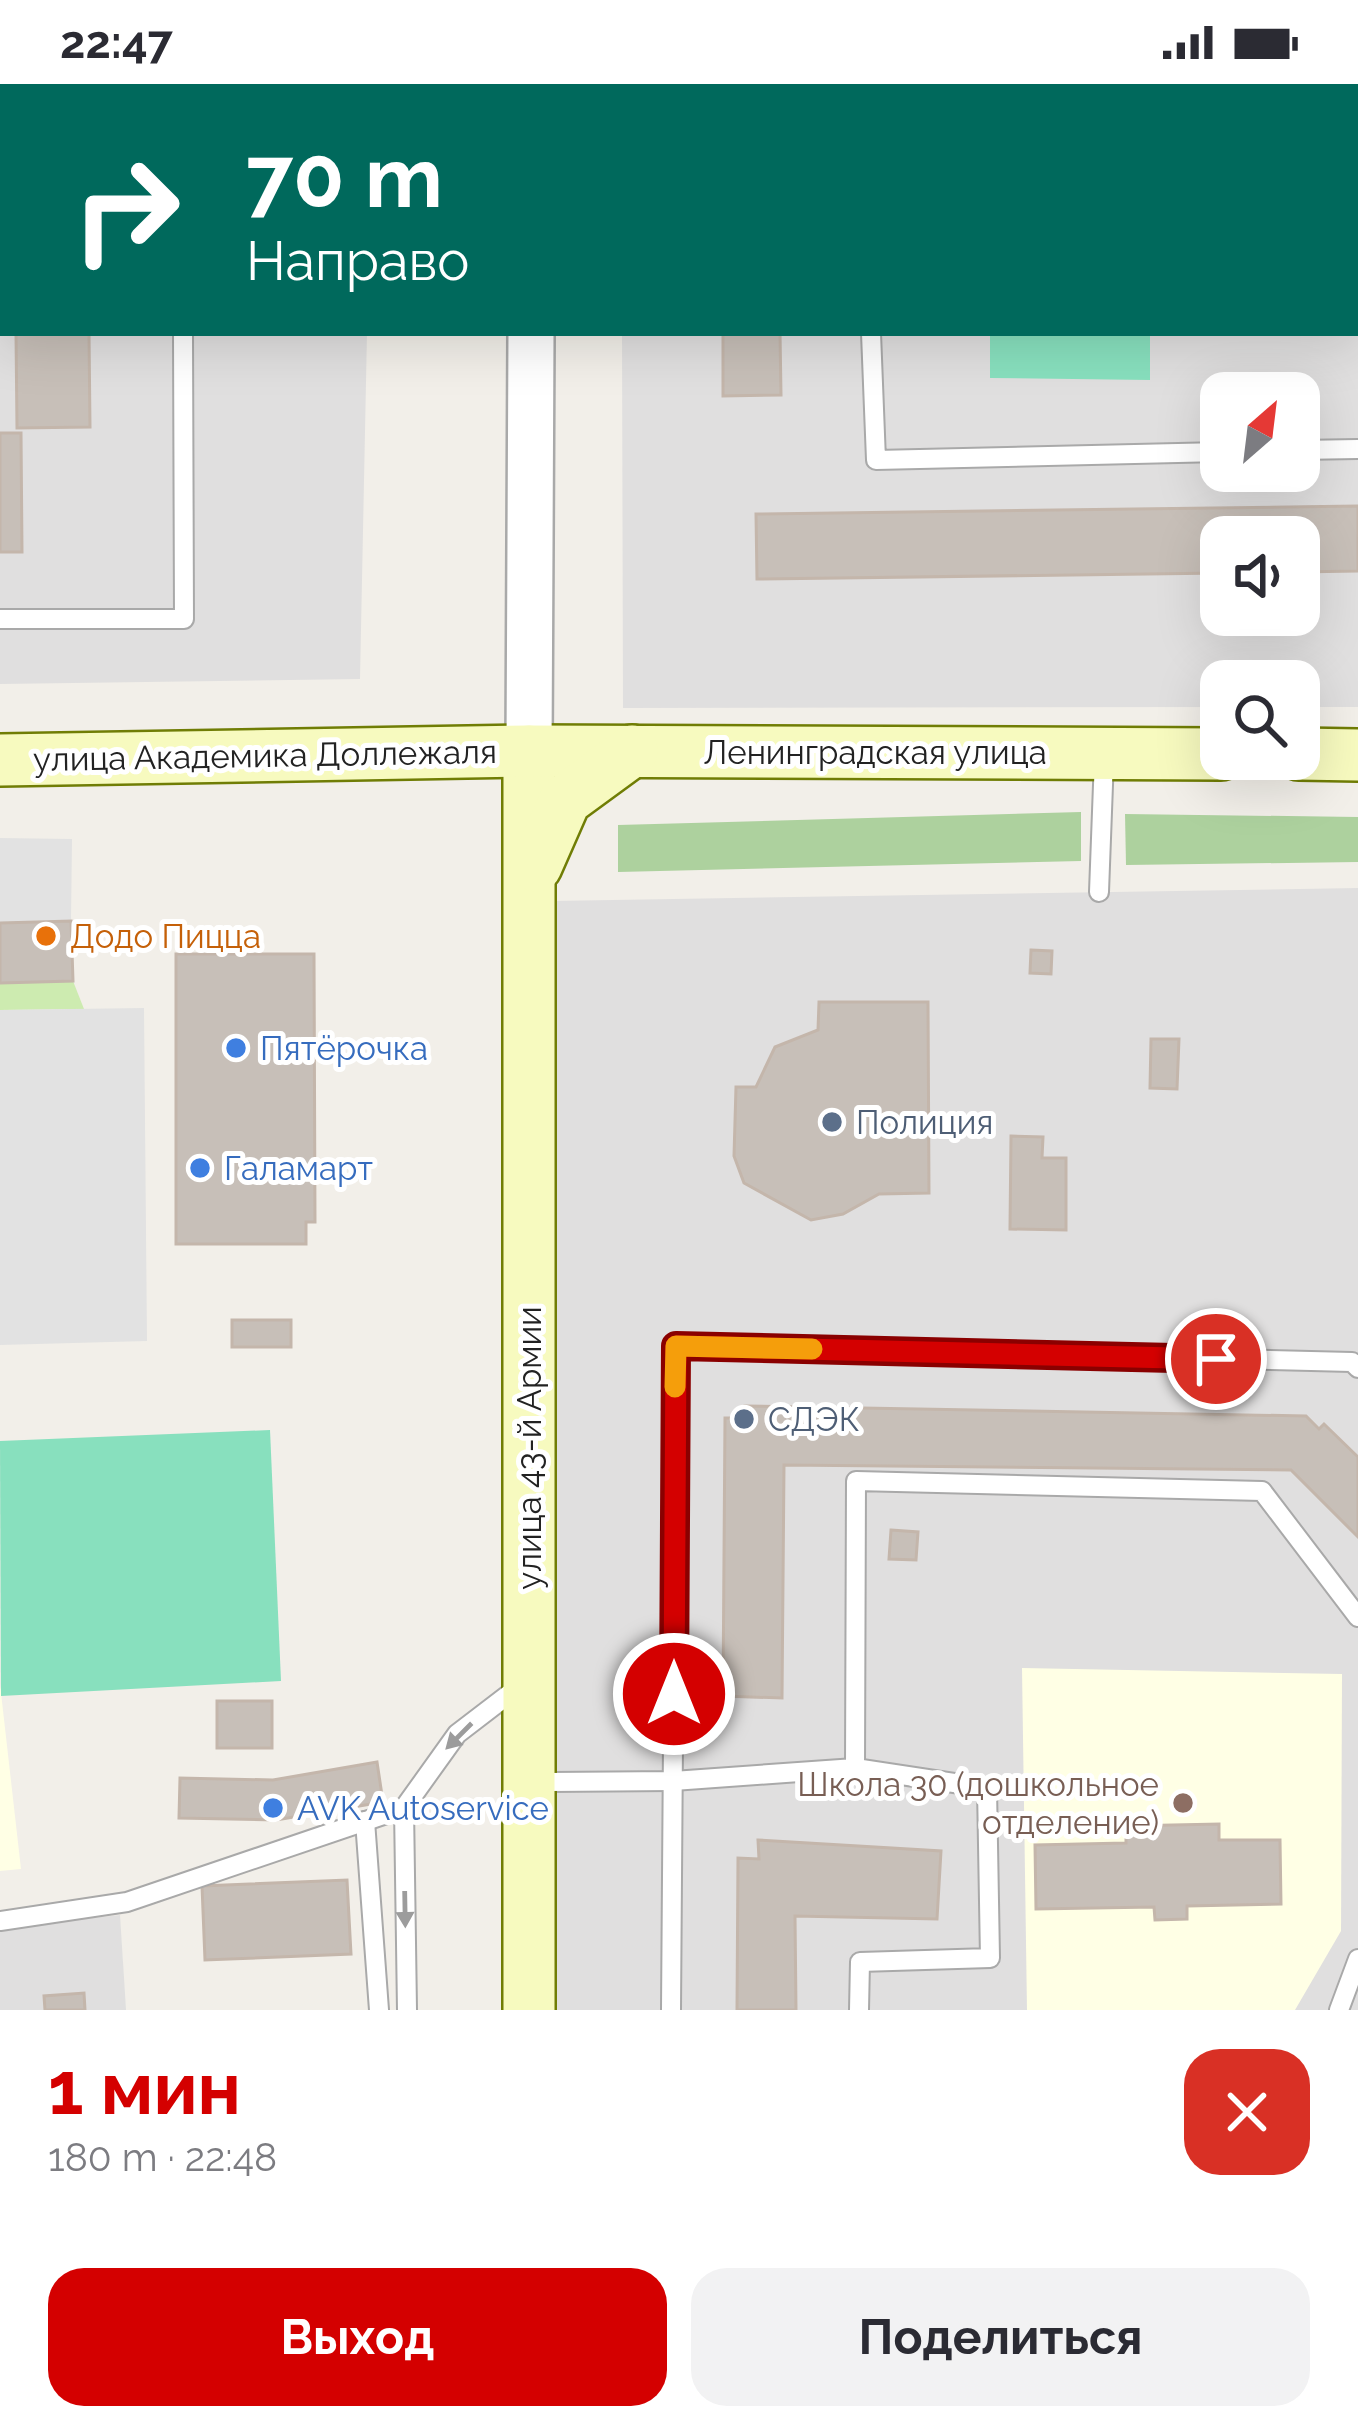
<!DOCTYPE html>
<html lang="ru">
<head>
<meta charset="utf-8">
<style>
  body { margin:0; font-family:Raleway,sans-serif; background:#f2f2f3; color:#2b2b33; height:100vh; display:flex; flex-direction:column; font-size:45px; white-space:nowrap }
  * { box-sizing:border-box; margin:0 }
  p { font-size:39px; color:#7c7c81 }
  .icon { flex:none; width:66px; height:66px; fill:none; stroke:currentColor; stroke-width:2; stroke-linecap:round; stroke-linejoin:round }
  .map { position:relative; height:1926px; overflow:hidden }
  .details { display:flex; flex-direction:column; background:#fff; flex:1 }
  .details>* { flex:none }
  .top-card { position:absolute; left:0px; top:0px; width:1359px; height:252px; box-shadow:0 12px 48px #0002; background:#00695c; color:#fff; overflow:hidden }
  .needle { width:78px; rotate:28deg }
  .controls { position:absolute; left:1200px; top:288px; display:grid; gap:24px }
  .controls a { display:grid; place-items:center; width:120px; height:120px; border-radius:24px; background:#fff; box-shadow:0 12px 48px #0002; font-size:60px }
  .pin { position:absolute; display:grid; place-items:center; width:102px; height:102px; color:#fff; margin:-51px; border:6px solid #fff; border-radius:50%; box-shadow:0 3px 12px #0007 }
  .me { position:absolute; width:132px; margin:-66px; rotate:0deg; stroke-linejoin:round; filter:drop-shadow(0 0 9px #0008) }
  .turn { display:flex; align-items:center; gap:42px; height:252px; padding:0 48px; font-size:54px }
  .turn .icon { width:156px; height:156px; stroke-width:2.5 }
  .turn b { display:block; font-size:84px; line-height:102px }
  .round { display:grid; place-items:center; flex:none; width:126px; height:126px; border-radius:36px; background:#f2f2f3 }
  .headline { display:flex; align-items:center; justify-content:space-between; height:204px; padding:0 48px }
  h1 { font-size:72px; font-weight:700; line-height:90px; color:#d40000 }
  .action { display:flex; gap:24px; margin-top:auto; padding:24px 48px }
  .action a { flex:1; height:138px; border-radius:36px; background:#d40000; color:#fff; font-size:48px; font-weight:700; line-height:138px; text-align:center }
  .action a+a { background:#f2f2f3; color:#2b2b33 }
  .status { display:flex; justify-content:space-between; align-items:center; height:84px; padding:0 60px; background:#fff; direction:ltr }
  .status svg { height:33px; fill:currentColor }
  .map>svg:first-child { display:block }
  .residential { fill:#e0dfdf; fill-rule:evenodd }
  .education { fill:#ffffe5 }
  .grass { fill:#cdebb0 }
  .forest { fill:#add19e }
  .pitch { fill:#88e0be }
  .parking { fill:#e2e2e2 }
  .building { fill:#c7bfb8; stroke:#c4b6ab; stroke-width:3 }
  .lines { fill:none; stroke-linecap:round; stroke-linejoin:round }
  .service-casing { stroke:#a9a9a9; stroke-width:22 }
  .tertiary-casing { stroke:#a9a9a9; stroke-width:50 }
  .secondary-casing { stroke:#707d05; stroke-width:56 }
  .service { stroke:#fff; stroke-width:18 }
  .tertiary { stroke:#fff; stroke-width:45 }
  .secondary { stroke:#f7fabf; stroke-width:51 }
  .oneway { fill:#9c9c9c }
  .route-casing { stroke:#8a0000; stroke-width:30 }
  .route { stroke:#d40000; stroke-width:21 }
  .slow { stroke:#f59e0b; stroke-width:21 }
  .food-dot { fill:#e8710a; stroke:#fff; stroke-width:4.5 }
  .shop-dot { fill:#3f7fe0; stroke:#fff; stroke-width:4.5 }
  .service-dot { fill:#5c6f8a; stroke:#fff; stroke-width:4.5 }
  .education-dot { fill:#8d6e63; stroke:#fff; stroke-width:4.5 }
  .labels { text-anchor:middle; stroke-width:10; stroke-linejoin:round; paint-order:stroke }
  .street-label { font-size:33px; fill:#222; stroke:#fff }
  .food-label { font-size:33px; fill:#c56008; stroke:#fff; text-anchor:start }
  .shop-label { font-size:33px; fill:#366cbe; stroke:#fff; text-anchor:start }
  .service-label { font-size:33px; fill:#4e5e75; stroke:#fff; text-anchor:start }
  .education-label { font-size:33px; fill:#785e54; stroke:#fff; text-anchor:end }
</style>
</head>
<body>
<div class="status"><b>22:47</b><svg viewBox="0 0 49 12"><path d="M0 12V9h3v3zM5 12V6h3v6zM10 12V3h3v9zM15 12V0h3v12zM26 1h20v11H26zM47 4h2v5h-2z"/></svg></div>
<div class="map">
<svg width="1358" height="1926" viewBox="0 0 1358 1926">
  <rect width="100%" height="100%" fill="#f2efe9"/>
  <g class="residential">
    <polygon points="0,0 372,0 3,3 3,249 367,249 360,595 0,600"/>
    <path d="M621,0H1358V623H1299V597H1221V623L623,624L622,249H1356V3ZM1221,309H1299V387H1221ZM1221,453H1299V531H1221Z"/>
    <polygon points="1358,804 1358,1926 554,1926 552,817"/>
    <polygon points="120,1831 126,1926 0,1926 0,1844"/>
  </g>
  <g class="education">
    <polygon points="1022,1584 1342,1590 1341,1847 1295,1926 1027,1926"/>
    <polygon points="0,1600 21,1785 0,1787"/>
  </g>
  <polygon class="grass" points="73,897 84,925 0,926 0,899"/>
  <g class="forest">
    <polygon points="1081,728 1081,777 618,788 618,741"/>
    <polygon points="1125,730 1358,733 1358,778 1126,781"/>
  </g>
  <g class="pitch">
    <polygon points="990,249 1150,249 1150,296 990,294"/>
    <polygon points="270,1346 281,1597 1,1612 0,1357"/>
  </g>
  <g class="parking">
    <polygon points="0,754 72,755 71,837 0,839"/>
    <polygon points="144,924 147,1257 0,1261 0,926"/>
  </g>
  <g class="building">
    <polygon points="16,249 89,249 90,343 17,344"/>
    <polygon points="723,249 780,249 781,311 723,312"/>
    <polygon points="0,349 21,349 22,468 0,468"/>
    <polygon points="1358,422 1358,487 1299,488 1299,453 1221,453 1221,489 757,495 756,430"/>
    <polygon points="71,837 73,897 0,899 0,839"/>
    <polygon points="1031,866 1052,867 1051,890 1030,889"/>
    <polygon points="176,870 314,870 315,1138 306,1138 306,1160 176,1160"/>
    <polygon points="819,918 928,918 929,1109 879,1110 843,1130 811,1136 744,1099 734,1072 736,1003 756,1003 775,963 818,946"/>
    <polygon points="1151,955 1179,955 1177,1005 1150,1004"/>
    <polygon points="1011,1052 1043,1053 1042,1074 1066,1074 1066,1146 1010,1145"/>
    <rect x="232" y="1236" width="59" height="27"/>
    <polygon points="745,1322 1306,1332 1319,1345 1324,1340 1358,1373 1358,1453 1291,1386 784,1381 782,1614 723,1612 725,1334 746,1334"/>
    <polygon points="891,1446 918,1448 916,1476 889,1475"/>
    <rect x="217" y="1617" width="55" height="47"/>
    <polygon points="377,1678 383,1718 276,1736 179,1734 180,1694 273,1696"/>
    <polygon points="1219,1740 1219,1756 1280,1756 1281,1820 1187,1822 1187,1835 1155,1836 1154,1823 1036,1825 1035,1761 1126,1759 1126,1742"/>
    <polygon points="758,1756 941,1767 937,1835 795,1832 796,1926 737,1926 738,1774 759,1775"/>
    <polygon points="347,1796 351,1870 205,1876 202,1802"/>
    <polygon points="84,1909 85,1926 45,1926 44,1912"/>
  </g>
  <g class="lines">
    <g class="service-casing">
      <g id="service">
        <polyline points="862,0 862,3"/>
        <polyline points="0,32 3,32"/>
        <polyline points="871,249 876,376 1221,368"/>
        <polyline points="1299,366 1358,365"/>
        <polyline points="0,535 184,535 183,249"/>
        <polyline points="1099,808 1104,674"/>
        <polyline points="855,1684 987,1704 990,1874 860,1878 859,1926"/>
        <polyline points="550,1698 673,1697 855,1684 856,1397 1262,1407 1358,1533"/>
        <polyline points="365,1737 379,1926"/>
        <polyline points="0,1837 127,1818 404,1724"/>
        <polyline points="407,1926 404,1724 457,1650 521,1601"/>
        <polyline points="671,1926 676,1261 1352,1278 1358,1284"/>
        <polyline points="1339,1926 1358,1875"/>
      </g>
    </g>
    <g class="tertiary-casing">
      <g id="tertiary">
        <polyline points="532,0 532,3"/>
        <polyline points="529,667 531,249"/>
      </g>
    </g>
    <g class="secondary-casing">
      <g id="secondary">
        <polyline points="529,667 529,1926"/>
        <polyline points="1299,670 1358,671"/>
        <polyline points="0,676 529,667 1221,670"/>
        <polyline points="536,782 565,716 632,667"/>
      </g>
    </g>
    <use href="#service" class="service"/>
    <use href="#tertiary" class="tertiary"/>
    <use href="#secondary" class="secondary"/>
  </g>
  <defs><path id="oneway-solid" d="M-6-.8H1V-3.2L6.5 0L1 3.2V.8H-6Z" transform="scale(3)"/></defs>
  <g class="oneway">
    <use href="#oneway-solid" transform="translate(459 1652) rotate(135)"/>
    <use href="#oneway-solid" transform="translate(405 1825) rotate(89)"/>
  </g>
  <g class="lines">
    <g class="route-casing">
      <polyline id="route" points="674,1610 676,1262 1216,1275"/>
    </g>
    <use href="#route" class="route"/>
    <polyline class="slow" points="675,1303 676,1262 812,1265"/>
  </g>
  <circle class="food-dot" cx="46" cy="852" r="12"/>
  <g class="shop-dot">
    <circle cx="236" cy="964" r="12"/>
    <circle cx="200" cy="1084" r="12"/>
    <circle cx="273" cy="1724" r="12"/>
  </g>
  <g class="service-dot">
    <circle cx="832" cy="1038" r="12"/>
    <circle cx="744" cy="1335" r="12"/>
  </g>
  <circle class="education-dot" cx="1183" cy="1719" r="12"/>
  <g class="labels">
    <g class="street-label">
      <text x="875" y="680">Ленинградская улица</text>
      <text transform="translate(265 671) rotate(-1)" y="12">улица Академика Доллежаля</text>
      <text transform="translate(529 1364) rotate(-90)" y="12">улица 43-й Армии</text>
    </g>
    <g class="food-label">
      <text x="70" y="864">Додо Пицца</text>
    </g>
    <g class="shop-label">
      <text x="260" y="976">Пятёрочка</text>
      <text x="224" y="1096">Галамарт</text>
      <text x="297" y="1736">AVK Autoservice</text>
    </g>
    <g class="service-label">
      <text x="856" y="1050">Полиция</text>
      <text x="768" y="1347">СДЭК</text>
    </g>
    <g class="education-label">
      <text x="1159" y="1712">Школа 30 (дошкольное<tspan x="1159" dy="38">отделение)</tspan></text>
    </g>
  </g>
</svg>
<div class="controls">
<a><svg class="needle" viewBox="-14 -14 28 28"><path d="M0-13l5 13h-10z" fill="#e53935"/><path d="M0 13l5-13h-10z" fill="#7c7c81"/></svg></a>
<a><svg class="icon" aria-label="sound" viewBox="0 0 24 24"><path d="M4 9h4l5-4v14l-5-4H4zM17 9q2 3 0 6"/></svg></a>
<a><svg class="icon" aria-label="search" viewBox="0 0 24 24"><circle cx="10" cy="10" r="6"/><path d="M15 15l6 6"/></svg></a>
</div>
<div class="pin" style="left:1216px;top:1275px;background:#d93025"><svg class="icon" aria-label="arrive" viewBox="0 0 24 24"><path d="M6 21V4h12l-3 4 3 4H6"/></svg></div>
<svg class="me" style="left:674px;top:1610px" viewBox="-20 -20 40 40"><circle r="17" fill="#d40000" stroke="#fff" stroke-width="3"/><path d="M0-11L8 9 0 5-8 9z" fill="#fff"/></svg>
<div class="top-card">
<div class="turn"><svg class="icon" aria-label="right" viewBox="0 0 24 24"><path d="M7 20v-9h11M14 6l5 5-5 5"/></svg><div><b>70 m</b>Направо</div></div>
</div>
</div>
<section class="details">
<div class="headline"><div><h1>1 мин</h1><p>180 m · 22:48</p></div><a class="round" style="background:#d93025;color:#fff"><svg class="icon" aria-label="close" viewBox="0 0 24 24"><path d="M6 6l12 12M18 6L6 18"/></svg></a></div>
<div class="action"><a>Выход</a><a>Поделиться</a></div>
</section>
</body>
</html>
